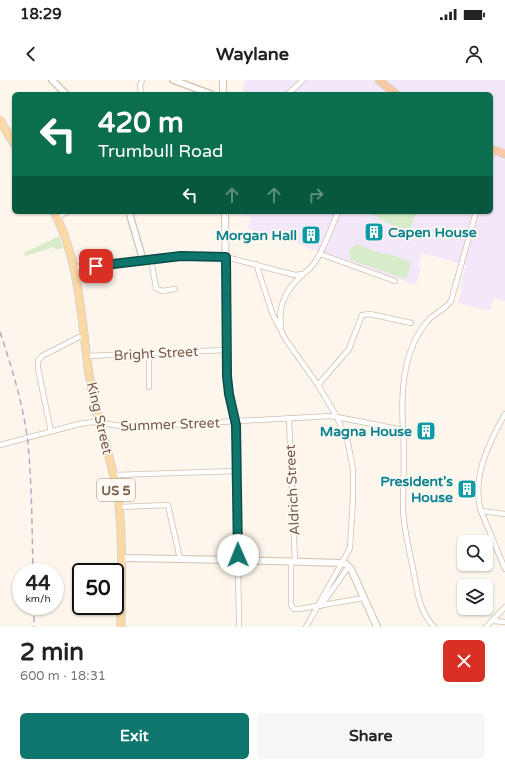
<!DOCTYPE html>
<html lang="en">
<head>
<meta charset="utf-8">
<style>
  body { margin:0; font-family:"Varela Round",sans-serif; background:#f6f6f6; color:#222; height:100vh; display:flex; flex-direction:column; font-size:15px; white-space:nowrap }
  * { box-sizing:border-box; margin:0 }
  p { font-size:13px; color:#767676 }
  .icon { flex:none; width:22px; height:22px; fill:none; stroke:currentColor; stroke-width:2; stroke-linecap:round; stroke-linejoin:round }
  .map { position:relative; height:547px; overflow:hidden }
  .drawer { display:flex; flex-direction:column; background:#fff; flex:1 }
  .drawer>* { flex:none }
  .guide { position:absolute; left:12px; top:12px; width:481px; height:122px; border-radius:6px; box-shadow:0 1px 3px #0004; background:#0b6e4f; color:#fff; overflow:hidden }
  .controls { position:absolute; left:457px; top:455px; display:grid; gap:8px }
  .controls a { display:grid; place-items:center; width:36px; height:36px; border-radius:6px; background:#fff; box-shadow:0 1px 3px #0004; font-size:20px }
  .speed { position:absolute; left:12px; top:483px; display:flex; gap:8px; font-size:20px; font-weight:700; text-align:center }
  .speed>* { display:grid; place-content:center; width:52px; height:52px; border-radius:50%; background:#fff; box-shadow:0 1px 3px #0004; line-height:1 }
  .speed small { font-size:10px; font-weight:400 }
  .speed .limit { border:2px solid #111; border-radius:6px; background:#fff; color:#111 }
  .pin { position:absolute; display:grid; place-items:center; width:34px; height:34px; color:#fff; margin:-17px; border-radius:8px; box-shadow:0 2px 6px #0006 }
  .me { position:absolute; width:44px; margin:-22px; rotate:359deg; stroke-linejoin:round; filter:drop-shadow(0 0 3px #0008) }
  .turn { display:flex; align-items:center; gap:14px; height:84px; padding:0 20px; font-size:18px }
  .turn .icon { width:52px; height:52px; stroke-width:2.5 }
  .turn b { display:block; font-size:28px; line-height:34px }
  .lanes { display:flex; align-items:center; height:38px; padding:0 20px; background:#0003; justify-content:center; gap:20px; direction:ltr }
  .lanes .off { opacity:.35 }
  .round { display:grid; place-items:center; flex:none; width:42px; height:42px; border-radius:6px; background:#f6f6f6 }
  .summary { display:flex; align-items:center; justify-content:space-between; height:68px; padding:0 20px }
  h1 { font-size:24px; font-weight:700; line-height:30px }
  .cta { display:flex; gap:8px; margin-top:auto; padding:8px 20px }
  .cta a { flex:1; height:46px; border-radius:6px; background:#0f766e; color:#fff; font-size:16px; font-weight:700; line-height:46px; text-align:center }
  .cta a+a { background:#f6f6f6; color:#222 }
  .status { display:flex; justify-content:space-between; align-items:center; height:28px; padding:0 20px; background:#fff; direction:ltr }
  .status svg { height:11px; fill:currentColor }
  header { display:flex; justify-content:space-between; align-items:center; height:52px; padding:0 20px; background:#fff; font-size:18px; font-weight:700 }
  .map>svg:first-child { display:block }
  .education { fill:#f3e8fa }
  .green { fill:#d8ecc9 }
  .lines { fill:none; stroke-linecap:round; stroke-linejoin:round }
  .minor-casing { stroke:#d1beb0; stroke-width:6 }
  .tertiary-casing { stroke:#d1beb0; stroke-width:8 }
  .secondary-casing { stroke:#d6c0b0; stroke-width:8 }
  .primary-casing { stroke:#dad1cd; stroke-width:9 }
  .trunk-casing { stroke:#dad1cd; stroke-width:9 }
  .minor { stroke:#fff; stroke-width:4.5 }
  .tertiary { stroke:#fff; stroke-width:5.5 }
  .secondary { stroke:#fff; stroke-width:6 }
  .primary { stroke:#fbd9a5; stroke-width:7 }
  .trunk { stroke:#f9c8a4; stroke-width:7 }
  .rail { stroke:#b9a8c9; stroke-width:1.5; stroke-dasharray:6 4; stroke-linecap:butt }
  .route-casing { stroke:#0a4d48; stroke-width:10 }
  .route { stroke:#0f766e; stroke-width:7 }
  .labels { text-anchor:middle; stroke-width:3.5; stroke-linejoin:round; paint-order:stroke }
  .shield { fill:#fffaf3; stroke:#a28b7f; stroke-width:1 }
  .shield-label { font-size:13px; font-weight:bold; fill:#7a5c4d }
  .culture-label { font-size:14px; font-weight:bold; fill:#0d838f; stroke:#fffaf3; text-anchor:end }
  .street-label { font-size:14px; fill:#7a5c4d; stroke:#fffaf3 }
</style>
</head>
<body>
<div class="status"><b>18:29</b><svg viewBox="0 0 49 12"><path d="M0 12V9h3v3zM5 12V6h3v6zM10 12V3h3v9zM15 12V0h3v12zM26 1h20v11H26zM47 4h2v5h-2z"/></svg></div>
<header><svg class="icon" aria-label="back" viewBox="0 0 24 24"><path d="M15 5l-7 7 7 7"/></svg>Waylane<svg class="icon" aria-label="person" viewBox="0 0 24 24"><circle cx="12" cy="8" r="4"/><path d="M4 21q1-7 8-7t8 7"/></svg></header>
<div class="map">
<svg width="505" height="547" viewBox="0 0 505 547">
  <rect width="100%" height="100%" fill="#fdf6ec"/>
  <polygon class="education" points="245,0 505,0 505,221 494,218 490,231 458,223 462,209 460,208 466,185 422,173 418,187 421,188 416,205 316,170 315,171 283,157 282,159 247,149 251,138 237,132 491,132 491,14 242,14"/>
  <g class="green">
    <polygon points="371,132 417,132 410,149 397,147 380,139"/>
    <polygon points="59,156 63,168 56,170 54,167 25,176 24,173"/>
    <polygon points="357,164 380,173 392,175 411,182 406,199 350,180 349,170"/>
  </g>
  <g class="lines">
    <g class="minor-casing">
      <g id="minor">
        <polyline points="141,14 140,6 142,0"/>
        <polyline points="288,14 303,0"/>
        <polyline points="491,76 493,69"/>
        <polyline points="57,137 67,132"/>
        <polyline points="320,174 395,201"/>
        <polyline points="226,177 295,195 303,194"/>
        <polyline points="151,179 156,208 162,211 175,209"/>
        <polyline points="256,184 273,235 286,260 318,305 337,337 348,363 353,389 353,418 350,468 306,547"/>
        <path d="M281,246C278,227 286,210 300,197C305,192 311,189 315,182C325,167 331,148 338,132"/>
        <polyline points="87,276 226,270"/>
        <polyline points="318,305 349,269 362,235 370,234 411,243"/>
        <polyline points="149,307 149,274"/>
        <path d="M505,334C489,362 471,399 481,431L505,489"/>
        <polyline points="289,338 295,482"/>
        <path d="M403,350C401,314 402,273 426,243C433,233 444,231 451,221L476,132"/>
        <polyline points="51,352 38,288 38,281 42,276 79,257 84,257"/>
        <path d="M0,365L79,344L93,342L128,347L332,336L403,350C405,377 403,403 403,430C404,451 410,473 414,494C418,515 419,530 434,547"/>
        <polyline points="114,395 237,391"/>
        <polyline points="119,427 168,425 180,479"/>
        <polyline points="481,431 505,434"/>
        <polyline points="238,480 239,547"/>
        <polyline points="291,482 291,525 294,529 299,529 364,518"/>
        <polyline points="321,526 349,486"/>
        <polyline points="493,541 505,542"/>
        <polyline points="486,547 505,527"/>
      </g>
    </g>
    <g class="tertiary-casing">
      <g id="tertiary">
        <polyline points="52,0 66,14"/>
        <polyline points="173,0 211,14"/>
        <polyline points="129,132 143,180"/>
        <polyline points="74,188 181,176 226,177"/>
      </g>
    </g>
    <g class="secondary-casing">
      <g id="secondary">
        <polyline points="223,14 223,0"/>
        <polyline points="225,132 227,296 229,314 236,345 238,480"/>
        <polyline points="122,478 235,480 342,483 346,484 351,489 377,547"/>
      </g>
    </g>
    <g class="primary-casing">
      <g id="primary">
        <polyline points="0,40 14,64"/>
        <path d="M54,132C81,183 81,244 90,300C96,337 110,374 117,411C124,456 121,501 121,547"/>
      </g>
    </g>
    <g class="trunk-casing">
      <g id="trunk">
        <polyline points="379,0 396,14"/>
        <polyline points="491,69 505,74"/>
      </g>
    </g>
    <use href="#minor" class="minor"/>
    <use href="#tertiary" class="tertiary"/>
    <use href="#secondary" class="secondary"/>
    <use href="#primary" class="primary"/>
    <use href="#trunk" class="trunk"/>
    <g class="rail">
      <path d="M0,252C12,288 24,327 28,364C32,407 32,450 33,492"/>
      <polyline points="34,526 34,547"/>
    </g>
  </g>
  <g class="lines">
    <g class="route-casing">
      <polyline id="route" points="96,186 181,176 226,177 227,296 229,314 236,345 238,475"/>
    </g>
    <use href="#route" class="route"/>
  </g>
  <defs>
    <g id="building-square" transform="scale(1)"><rect x="-9" y="-9" width="18" height="18" rx="4" fill="#0f9aa8" stroke="#fffaf3"/><path d="M-4-6H4V6H1V3H-1V6H-4ZM-2.5-4.3h1.7v1.8h-1.7ZM.8-4.3h1.7v1.8H.8ZM-2.5-1h1.7V.8h-1.7ZM.8-1h1.7V.8H.8Z" fill="#fff"/></g>
  </defs>
  <g fill-rule="evenodd">
    <use href="#building-square" x="374" y="152"/>
    <use href="#building-square" x="311" y="155"/>
    <use href="#building-square" x="426" y="351"/>
    <use href="#building-square" x="467" y="409"/>
  </g>
  <g class="labels">
    <rect class="shield" x="97" y="399" width="38" height="22" rx="3"/>
    <g class="shield-label">
      <text x="116" y="415">US 5</text>
    </g>
    <g class="culture-label">
      <text x="388" y="157" text-anchor="start">Capen House</text>
      <text x="297" y="160">Morgan Hall</text>
      <text x="412" y="356">Magna House</text>
      <text x="453" y="406">President's<tspan x="453" dy="16">House</tspan></text>
    </g>
    <g class="street-label">
      <text transform="translate(156 273) rotate(-3)" y="5">Bright Street</text>
      <text transform="translate(100 338) rotate(77)" y="5">King Street</text>
      <text transform="translate(170 344) rotate(-2)" y="5">Summer Street</text>
      <text transform="translate(292 410) rotate(-93)" y="5">Aldrich Street</text>
    </g>
  </g>
</svg>
<div class="controls">
<a><svg class="icon" aria-label="search" viewBox="0 0 24 24"><circle cx="10" cy="10" r="6"/><path d="M15 15l6 6"/></svg></a>
<a><svg class="icon" aria-label="layers" viewBox="0 0 24 24"><path d="M12 4l9 5-9 5-9-5zM3 14l9 5 9-5"/></svg></a>
</div>
<div class="speed"><div>44<small>km/h</small></div><div class="limit">50</div></div>
<div class="pin" style="left:96px;top:186px;background:#d93025"><svg class="icon" aria-label="arrive" viewBox="0 0 24 24"><path d="M6 21V4h12l-3 4 3 4H6"/></svg></div>
<svg class="me" style="left:238px;top:475px" viewBox="-20 -20 40 40"><circle r="19" fill="#fff"/><path d="M0-13L10 11 0 6-10 11z" fill="#0f766e"/></svg>
<div class="guide">
<div class="turn"><svg class="icon" aria-label="left" viewBox="0 0 24 24"><path d="M17 20v-9H6M10 6l-5 5 5 5"/></svg><div><b>420 m</b>Trumbull Road</div></div>
<div class="lanes"><svg class="icon" aria-label="left" viewBox="0 0 24 24"><path d="M17 20v-9H6M10 6l-5 5 5 5"/></svg><svg class="icon off" aria-label="ahead" viewBox="0 0 24 24"><path d="M12 20V5M6 11l6-6 6 6"/></svg><svg class="icon off" aria-label="ahead" viewBox="0 0 24 24"><path d="M12 20V5M6 11l6-6 6 6"/></svg><svg class="icon off" aria-label="right" viewBox="0 0 24 24"><path d="M7 20v-9h11M14 6l5 5-5 5"/></svg></div>
</div>
</div>
<section class="drawer">
<div class="summary"><div><h1>2 min</h1><p>600 m · 18:31</p></div><a class="round" style="background:#d93025;color:#fff"><svg class="icon" aria-label="close" viewBox="0 0 24 24"><path d="M6 6l12 12M18 6L6 18"/></svg></a></div>
<div class="cta"><a>Exit</a><a>Share</a></div>
</section>
</body>
</html>
